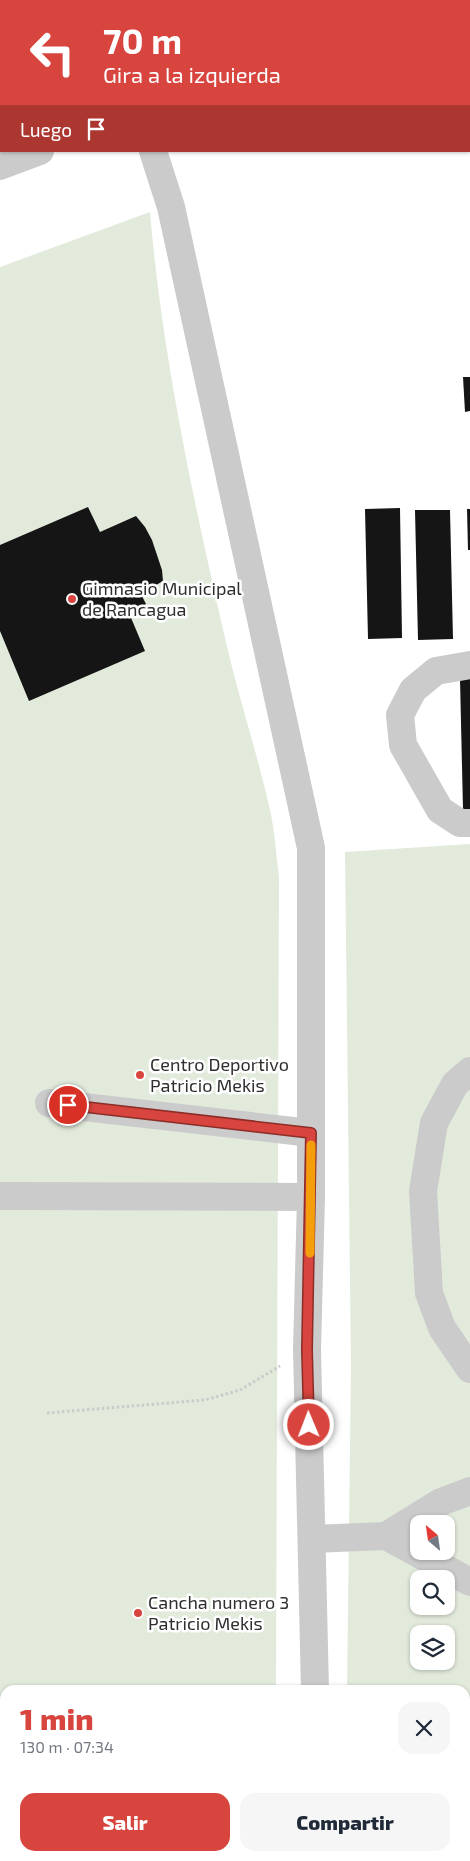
<!DOCTYPE html>
<html lang="es">
<head>
<meta charset="utf-8">
<style>
  body { margin:0; font-family:"Exo 2",sans-serif; background:#f6f6f7; color:#1f2937; height:100vh; display:flex; flex-direction:column; font-size:19px; white-space:nowrap }
  * { box-sizing:border-box; margin:0 }
  p { font-size:16px; color:#747a83 }
  .icon { flex:none; width:28px; height:28px; fill:none; stroke:currentColor; stroke-width:2; stroke-linecap:round; stroke-linejoin:round }
  .map { position:relative; flex:1; overflow:hidden }
  .details { position:absolute; left:0px; top:1685px; width:470px; height:176px; display:flex; flex-direction:column; background:#fff; border-radius:15px 15px 0 0; box-shadow:0 1px 4px #0004 }
  .details>* { flex:none }
  .top-card { position:absolute; left:0px; top:0px; width:470px; height:152px; box-shadow:0 1px 4px #0004; background:#d7453e; color:#fff; overflow:hidden }
  .needle { width:32px; rotate:331deg }
  .tools { position:absolute; left:410px; top:1515px; display:grid; gap:10px }
  .tools a { display:grid; place-items:center; width:45px; height:45px; border-radius:10px; background:#fff; box-shadow:0 1px 4px #0004; font-size:25px }
  .pin { position:absolute; display:grid; place-items:center; width:42px; height:42px; color:#fff; margin:-21px; border:2px solid #fff; border-radius:50%; box-shadow:0 1px 5px #0007 }
  .me { position:absolute; width:55px; margin:-28px; rotate:359deg; stroke-linejoin:round; filter:drop-shadow(0 0 4px #0008) }
  .turn { display:flex; align-items:center; gap:18px; height:105px; padding:0 20px; font-size:22px }
  .turn .icon { width:65px; height:65px; stroke-width:2.5 }
  .turn b { display:block; font-size:35px; line-height:42px }
  .then { display:flex; align-items:center; height:48px; padding:0 20px; background:#0003; gap:10px; font-size:19px }
  .round { display:grid; place-items:center; flex:none; width:52px; height:52px; border-radius:15px; background:#f6f6f7 }
  .headline { display:flex; align-items:center; justify-content:space-between; height:85px; padding:0 20px }
  h1 { font-size:30px; font-weight:800; line-height:38px; color:#d7453e }
  .cta { display:flex; gap:10px; margin-top:auto; padding:10px 20px }
  .cta a { flex:1; height:58px; border-radius:15px; background:#d7453e; color:#fff; font-size:20px; font-weight:800; line-height:58px; text-align:center }
  .cta a+a { background:#f6f6f7; color:#1f2937 }
  .map>svg:first-child { display:block }
  .green { fill:#e2eadc; fill-rule:evenodd }
  .building { fill:#151515 }
  .lines { fill:none; stroke-linecap:round; stroke-linejoin:round }
  .path { stroke:#cbcbcb; stroke-width:3; stroke-dasharray:2.5 2.5; stroke-linecap:butt }
  .minor { stroke:#cbcbcb; stroke-width:28 }
  .route-casing { stroke:#8c2d28; stroke-width:12 }
  .route { stroke:#d7453e; stroke-width:9 }
  .slow { stroke:#f59e0b; stroke-width:9 }
  .poi-dot { fill:#d7453e; stroke:#fff; stroke-width:2 }
  .labels { text-anchor:middle; stroke-width:5; stroke-linejoin:round; paint-order:stroke }
  .poi-label { font-size:18px; fill:#2e2e2e; stroke:#fff; text-anchor:start }
</style>
</head>
<body>
<div class="map">
<svg width="470" height="1861" viewBox="0 0 470 1861">
  <rect width="100%" height="100%" fill="#fff"/>
  <g class="green">
    <path d="M150,212C162,355 193,498 225,638C238,696 257,752 270,810C275,832 276,855 279,877L276,1690H5V1789H0V267Z"/>
    <path d="M470,844V1793H465V1690H347L351,1367L345,852ZM419,1524H446V1551H419ZM419,1579H446V1606H419ZM419,1634H446V1661H419Z"/>
  </g>
  <g class="building">
    <polygon points="463,377 470,377 470,411 465,412"/>
    <polygon points="88,507 100,532 136,516 145,527 152,540 162,570 163,581 141,594 146,604 129,613 145,651 29,701 0,631 0,545"/>
    <polygon points="400,508 402,638 368,639 365,509"/>
    <polygon points="467,509 470,509 470,550 468,550"/>
    <polygon points="415,510 450,510 453,639 418,640"/>
    <polygon points="460,679 470,679 470,809 463,809"/>
  </g>
  <g class="lines">
    <polyline class="path" points="47,1413 205,1400 240,1390 280,1366"/>
    <g class="minor">
      <polyline points="33,0 33,1"/>
      <polyline points="338,0 338,1"/>
      <polyline points="219,1 222,0"/>
      <polyline points="442,1 445,0"/>
      <polyline points="0,78 1,77"/>
      <polyline points="153,151 171,207 311,848 311,1197 307,1350 315,1690"/>
      <polyline points="0,166 40,151"/>
      <polyline points="470,665 436,671 413,690 400,715 403,745 440,810 460,823 470,823"/>
      <polyline points="470,1071 455,1084 434,1123 423,1191 429,1293 442,1328 470,1369"/>
      <polyline points="49,1103 311,1133"/>
      <polyline points="0,1196 311,1197"/>
      <polyline points="386,1536 441,1502 470,1491"/>
      <polyline points="312,1539 386,1536 470,1582"/>
      <polyline points="0,1826 5,1826"/>
      <polyline points="465,1829 470,1829"/>
      <polyline points="316,1856 316,1861"/>
    </g>
  </g>
  <g class="lines">
    <g class="route-casing">
      <polyline id="route" points="68,1105 311,1133 307,1350 309,1425"/>
    </g>
    <use href="#route" class="route"/>
    <polyline class="slow" points="310,1253 311,1145"/>
  </g>
  <g class="poi-dot">
    <circle cx="72" cy="599" r="5"/>
    <circle cx="140" cy="1075" r="5"/>
    <circle cx="138" cy="1613" r="5"/>
  </g>
  <g class="labels">
    <g class="poi-label">
      <text x="82" y="595">Gimnasio Municipal<tspan x="82" dy="21">de Rancagua</tspan></text>
      <text x="150" y="1071">Centro Deportivo<tspan x="150" dy="21">Patricio Mekis</tspan></text>
      <text x="148" y="1609">Cancha numero 3<tspan x="148" dy="21">Patricio Mekis</tspan></text>
    </g>
  </g>
</svg>
<div class="tools">
<a><svg class="needle" viewBox="-14 -14 28 28"><path d="M0-13l5 13h-10z" fill="#e53935"/><path d="M0 13l5-13h-10z" fill="#747a83"/></svg></a>
<a><svg class="icon" aria-label="search" viewBox="0 0 24 24"><circle cx="10" cy="10" r="6"/><path d="M15 15l6 6"/></svg></a>
<a><svg class="icon" aria-label="layers" viewBox="0 0 24 24"><path d="M12 4l9 5-9 5-9-5zM3 14l9 5 9-5"/></svg></a>
</div>
<div class="pin" style="left:68px;top:1105px;background:#d93025"><svg class="icon" aria-label="arrive" viewBox="0 0 24 24"><path d="M6 21V4h12l-3 4 3 4H6"/></svg></div>
<svg class="me" style="left:309px;top:1425px" viewBox="-20 -20 40 40"><circle r="17" fill="#d7453e" stroke="#fff" stroke-width="3"/><path d="M0-11L8 9 0 5-8 9z" fill="#fff"/></svg>
<div class="top-card">
<div class="turn"><svg class="icon" aria-label="left" viewBox="0 0 24 24"><path d="M17 20v-9H6M10 6l-5 5 5 5"/></svg><div><b>70 m</b>Gira a la izquierda</div></div>
<div class="then">Luego<svg class="icon" aria-label="arrive" viewBox="0 0 24 24"><path d="M6 21V4h12l-3 4 3 4H6"/></svg></div>
</div>
<section class="details">
<div class="headline"><div><h1>1 min</h1><p>130 m · 07:34</p></div><a class="round"><svg class="icon" aria-label="close" viewBox="0 0 24 24"><path d="M6 6l12 12M18 6L6 18"/></svg></a></div>
<div class="cta"><a>Salir</a><a>Compartir</a></div>
</section>
</div>
</body>
</html>
